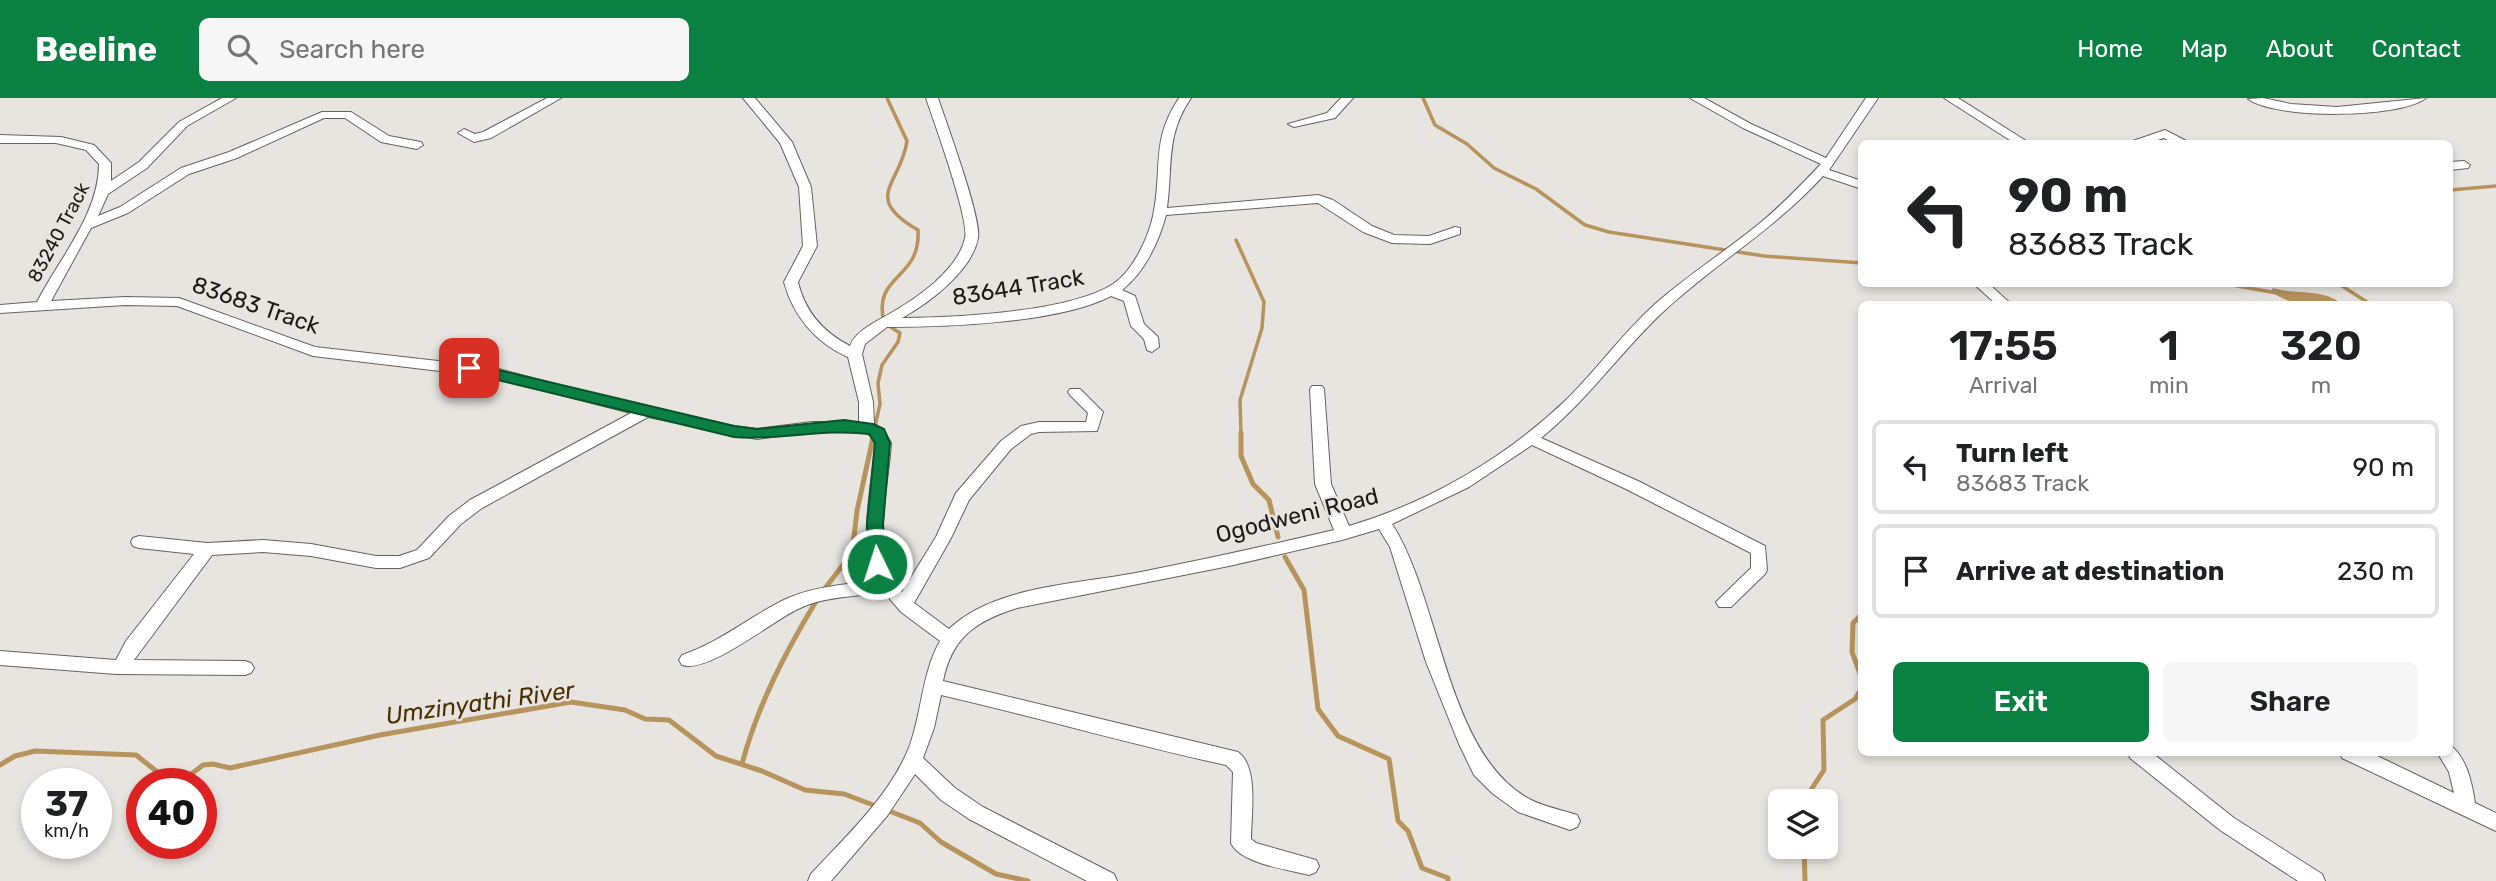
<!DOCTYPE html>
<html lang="en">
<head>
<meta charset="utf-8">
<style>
  body { margin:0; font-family:Rubik,sans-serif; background:#f6f6f6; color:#202124; height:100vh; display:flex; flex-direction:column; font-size:26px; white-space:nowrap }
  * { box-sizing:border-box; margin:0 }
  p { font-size:23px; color:#757577 }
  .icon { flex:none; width:38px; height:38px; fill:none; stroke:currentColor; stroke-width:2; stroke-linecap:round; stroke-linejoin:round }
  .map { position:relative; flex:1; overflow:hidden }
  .drawer { position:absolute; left:1858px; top:203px; width:595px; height:455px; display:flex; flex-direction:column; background:#fff; border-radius:10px; box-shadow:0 4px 10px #0003 }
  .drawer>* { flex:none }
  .hud { position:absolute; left:1858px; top:42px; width:595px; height:147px; border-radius:10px; box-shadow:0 4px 10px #0003; background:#fff; color:#202124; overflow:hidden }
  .controls { position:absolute; left:1768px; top:691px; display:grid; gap:14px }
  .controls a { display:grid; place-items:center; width:70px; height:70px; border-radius:10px; background:#fff; box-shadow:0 4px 10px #0003; font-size:35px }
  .speed { position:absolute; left:21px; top:670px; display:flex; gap:14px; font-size:35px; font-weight:700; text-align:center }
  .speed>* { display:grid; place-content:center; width:91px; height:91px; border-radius:50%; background:#fff; box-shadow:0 4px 10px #0003; line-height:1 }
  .speed small { font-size:18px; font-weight:400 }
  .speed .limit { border:10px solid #d22; background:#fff; color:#111 }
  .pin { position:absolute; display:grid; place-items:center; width:60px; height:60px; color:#fff; margin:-30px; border-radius:14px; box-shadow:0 4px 10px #0006 }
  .me { position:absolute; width:77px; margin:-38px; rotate:356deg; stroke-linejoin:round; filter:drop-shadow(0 0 5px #0008) }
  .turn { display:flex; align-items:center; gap:24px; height:147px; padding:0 35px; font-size:32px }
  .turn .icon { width:91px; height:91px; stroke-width:2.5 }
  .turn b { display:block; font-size:49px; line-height:60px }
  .eta { display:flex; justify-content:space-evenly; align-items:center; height:119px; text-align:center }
  .eta b { font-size:42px; font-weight:600; line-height:49px }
  .primary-button { display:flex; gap:14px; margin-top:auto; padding:14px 35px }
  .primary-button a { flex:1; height:80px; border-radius:10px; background:#0b8043; color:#fff; font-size:28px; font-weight:600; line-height:80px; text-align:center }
  .primary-button a+a { background:#f6f6f6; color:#202124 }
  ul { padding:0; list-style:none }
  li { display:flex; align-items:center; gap:21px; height:94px; margin:0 14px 10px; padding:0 21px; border:4px solid #e0e0e0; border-radius:10px }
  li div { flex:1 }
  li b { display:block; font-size:26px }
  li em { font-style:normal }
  header { display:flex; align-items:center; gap:42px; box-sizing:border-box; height:98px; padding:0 35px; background:#0b8043; color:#fff }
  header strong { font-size:33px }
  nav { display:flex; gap:38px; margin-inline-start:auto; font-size:24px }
  .search { width:490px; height:63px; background:#f6f6f6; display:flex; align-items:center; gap:18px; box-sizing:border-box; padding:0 24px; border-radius:10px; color:#757577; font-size:26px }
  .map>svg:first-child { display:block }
  .water { fill:#b7935d }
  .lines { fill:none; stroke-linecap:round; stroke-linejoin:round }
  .stream-far1 { stroke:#b7935d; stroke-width:3.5 }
  .stream { stroke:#b7935d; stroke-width:5 }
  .minor-casing { stroke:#66635f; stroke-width:2 }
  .minor { fill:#fff; fill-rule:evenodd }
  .route { fill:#0b8043; stroke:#07532c; stroke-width:2 }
  .labels { text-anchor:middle; stroke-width:5; stroke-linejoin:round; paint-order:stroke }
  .far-street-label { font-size:19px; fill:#1d1b1a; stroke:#e8e5e0 }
  .street-label { font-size:23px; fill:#1d1b1a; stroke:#e8e5e0 }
  .water-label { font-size:24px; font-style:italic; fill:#493002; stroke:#e8e5e0 }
</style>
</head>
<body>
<header>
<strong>Beeline</strong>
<div class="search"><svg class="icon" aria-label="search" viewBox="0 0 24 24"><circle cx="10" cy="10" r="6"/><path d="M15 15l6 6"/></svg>Search here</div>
<nav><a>Home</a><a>Map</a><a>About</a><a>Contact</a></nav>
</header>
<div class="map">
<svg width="2496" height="783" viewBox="0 0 2496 783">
  <rect width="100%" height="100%" fill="#e8e5e0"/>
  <path class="water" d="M2273,190C2296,197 2323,190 2342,206C2316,207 2292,210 2271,193Z"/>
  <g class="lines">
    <g class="stream-far1">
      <polyline points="1423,0 1435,27 1467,46 1494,70 1536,91 1585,127 1609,134 1764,158 1862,165"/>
      <polyline points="2450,92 2496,88"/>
      <polyline points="1236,142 1264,204 1262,230 1240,302 1241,337"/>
      <polyline points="2226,186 2277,195"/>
      <polyline points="2339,186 2370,206"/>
      <path d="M873,337L880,306L878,285L882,267L898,244L900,235L884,225C872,175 921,183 918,132C861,99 901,86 907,43L887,0"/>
    </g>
    <g class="stream">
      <polyline points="1241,335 1241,358 1253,386 1269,402 1278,439"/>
      <polyline points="1285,459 1304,492 1318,611 1338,638 1389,661 1398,723 1408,733 1422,770 1448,780 1448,783"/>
      <polyline points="823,493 852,455 857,413 874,335"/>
      <polyline points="1862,516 1853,525 1852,554 1862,581"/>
      <path d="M742,666C758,606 786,553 818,500"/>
      <polyline points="0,667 15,658 35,653 136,657 165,680 176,683 186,680 203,667 213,666 230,670 380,637 571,604 625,612 645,621 669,622 716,658 762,673 805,692 844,696 876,708"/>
      <polyline points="1803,704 1824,672 1823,622 1855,601 1862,590"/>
      <polyline points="884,711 920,725 941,744 996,776 1028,783"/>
      <polyline points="1804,749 1805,783"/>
    </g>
    <g class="minor-casing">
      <g id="minor">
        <path d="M222,0H236L187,28L147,70L108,96L98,118L120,109L181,70L229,54L322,14H351L389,38L421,44L423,47L417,51L381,44L345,20H324L237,60L189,76L128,115L91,130L51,203L125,199L179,200L315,249L491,269L608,300L734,328L757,331L812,324H859V304L848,259C816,245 793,218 784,184L803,148L799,89L780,45L743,0H755L792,44L811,89L817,148L798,184C805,214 823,234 850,248C855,233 877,223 891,215C917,200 958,172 965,140C970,122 934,24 926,0H938C946,24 982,121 978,140C972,173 929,205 902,220C954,220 1070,214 1113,186C1132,174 1148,141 1153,118C1163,72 1150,43 1179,0H1191C1165,38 1173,67 1167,110L1318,97L1333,102L1372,128L1394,137L1429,138L1455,129L1460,130V136L1430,146L1392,145L1363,134L1318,105L1166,117C1159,144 1144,175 1122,192L1135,198L1144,226L1158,239L1159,249L1152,254L1147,252L1144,241L1131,228L1124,203L1111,198C1059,225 947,229 887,229L865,246L862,256L873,304L874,326L883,331L891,345C888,395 869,451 902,494L936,439L956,395L1001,343L1021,328L1039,324H1086L1088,315L1070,297L1068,294L1070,291H1080L1103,314L1097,333L1039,334L1031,336L1011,351L969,402L951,440L914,505L949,531C994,487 1082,486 1141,474C1206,461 1270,447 1334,432L1315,386L1310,291L1312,288H1322L1324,291L1331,386L1349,428C1430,404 1507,359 1568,300C1598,270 1623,235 1655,206C1688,177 1726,153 1760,125C1782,107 1802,86 1821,66L1743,30L1690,0H1704L1751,26L1826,60L1866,0H1878L1829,72L1862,83V91L1823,78C1776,130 1716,165 1664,213C1621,253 1588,302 1541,340L1638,383L1765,448L1767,472L1765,476L1731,509H1719L1716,504L1751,470V455L1626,391L1532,347L1469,389L1392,426C1441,501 1446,658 1531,702C1545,709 1562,712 1577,717L1580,723L1577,729L1570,732L1518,714L1492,695L1474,677L1459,646L1426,564L1390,449L1379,431L1342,442L1229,468L1017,510C976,523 952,539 943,583L1238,654C1259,669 1251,717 1251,741L1256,745L1316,762L1319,768L1316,774L1309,777C1287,771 1241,766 1231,745L1233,674L1226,667C1130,646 1037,619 941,597L934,630L923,660L955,690L983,709L1114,776L1117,783H1087L969,721L941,702L915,676L887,718L831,783H808L811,776C846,738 891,697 910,647C922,613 922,575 940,543L901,514L884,494C856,499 824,498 798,511C772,523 708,576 682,567L679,562L682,557C721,544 750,518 786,501C814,488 846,487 876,482C857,438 873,391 875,345L872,338L864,334H812L757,341L648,319L482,410L461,426L429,460L400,470H376L311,458L263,454L212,457L134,562L245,563L251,565L254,570L251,575L245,577L116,576L0,567V553L116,562L126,543L194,456L139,450L133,448L131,444L133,440L139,438L207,445L263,442L311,446L376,458H399L417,452L449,418L470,402L631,315L491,279L313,258L177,208L125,207L0,215V207L37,204C59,161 99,116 99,66L86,52L56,45H0V37L61,39L94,47L111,65V83L139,64L179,24Z"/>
        <polygon points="547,0 561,0 491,40 474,44 458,35 464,31 475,36 483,34"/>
        <polygon points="1341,0 1353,0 1335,20 1294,29 1288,26 1327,15"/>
        <polygon points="1944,0 1958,0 2031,46 2016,46"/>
        <path d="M2263,0L2291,6L2337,9L2426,0C2399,21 2275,21 2248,1Z"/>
        <polygon points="2165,32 2192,46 2175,46 2164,40 2145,46 2124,46"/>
        <polygon points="2464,63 2470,67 2468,70 2450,72 2450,64"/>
        <polygon points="1974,186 1989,186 2011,206 1996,206"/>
        <path d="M2450,647C2467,660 2472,685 2475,705L2496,715V733L2342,660L2340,654H2369L2454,695L2449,674L2437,654H2450Z"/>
        <polygon points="2128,654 2151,654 2234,720 2322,776 2325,783 2298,783 2220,732 2130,660"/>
      </g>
    </g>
    <use href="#minor" class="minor"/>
  </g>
  <path class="route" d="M469,265L734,328L757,331L844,322L873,326L884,331L890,345L883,426L886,466L877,472L869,466L867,426L875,345L869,336C824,330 779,343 734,339L464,274L462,270L464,267Z"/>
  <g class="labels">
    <g class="far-street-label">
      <text transform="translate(58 134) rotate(-62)" y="7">83240 Track</text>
    </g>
    <g class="street-label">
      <text transform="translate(1018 189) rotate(-9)" y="8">83644 Track</text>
      <text transform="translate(256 207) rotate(19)" y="8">83683 Track</text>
      <text transform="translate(1297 417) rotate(-14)" y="8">Ogodweni Road</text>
    </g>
    <g class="water-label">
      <text transform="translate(480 605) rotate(-8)" y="8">Umzinyathi River</text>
    </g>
  </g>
</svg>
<div class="controls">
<a><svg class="icon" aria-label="layers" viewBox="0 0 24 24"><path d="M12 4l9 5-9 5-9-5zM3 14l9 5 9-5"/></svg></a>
</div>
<div class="speed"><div>37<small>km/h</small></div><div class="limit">40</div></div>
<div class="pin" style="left:469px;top:270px;background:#d93025"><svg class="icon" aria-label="arrive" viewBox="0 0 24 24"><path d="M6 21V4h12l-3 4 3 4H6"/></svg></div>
<svg class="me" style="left:877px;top:466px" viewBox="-20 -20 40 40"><circle r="17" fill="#0b8043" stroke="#fff" stroke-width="3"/><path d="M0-11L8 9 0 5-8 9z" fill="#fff"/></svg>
<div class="hud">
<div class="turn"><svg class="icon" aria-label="left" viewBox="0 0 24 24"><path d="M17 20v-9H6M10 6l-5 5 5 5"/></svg><div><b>90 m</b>83683 Track</div></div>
</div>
<section class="drawer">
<div class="eta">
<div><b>17:55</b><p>Arrival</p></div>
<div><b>1</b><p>min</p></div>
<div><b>320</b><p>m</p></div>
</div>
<ul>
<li><svg class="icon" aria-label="left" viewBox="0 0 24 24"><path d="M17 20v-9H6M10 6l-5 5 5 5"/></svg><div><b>Turn left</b><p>83683 Track</p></div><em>90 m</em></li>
<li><svg class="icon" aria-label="arrive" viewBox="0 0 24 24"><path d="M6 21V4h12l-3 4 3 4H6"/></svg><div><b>Arrive at destination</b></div><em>230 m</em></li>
</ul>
<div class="primary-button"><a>Exit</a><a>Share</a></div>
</section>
</div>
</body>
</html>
